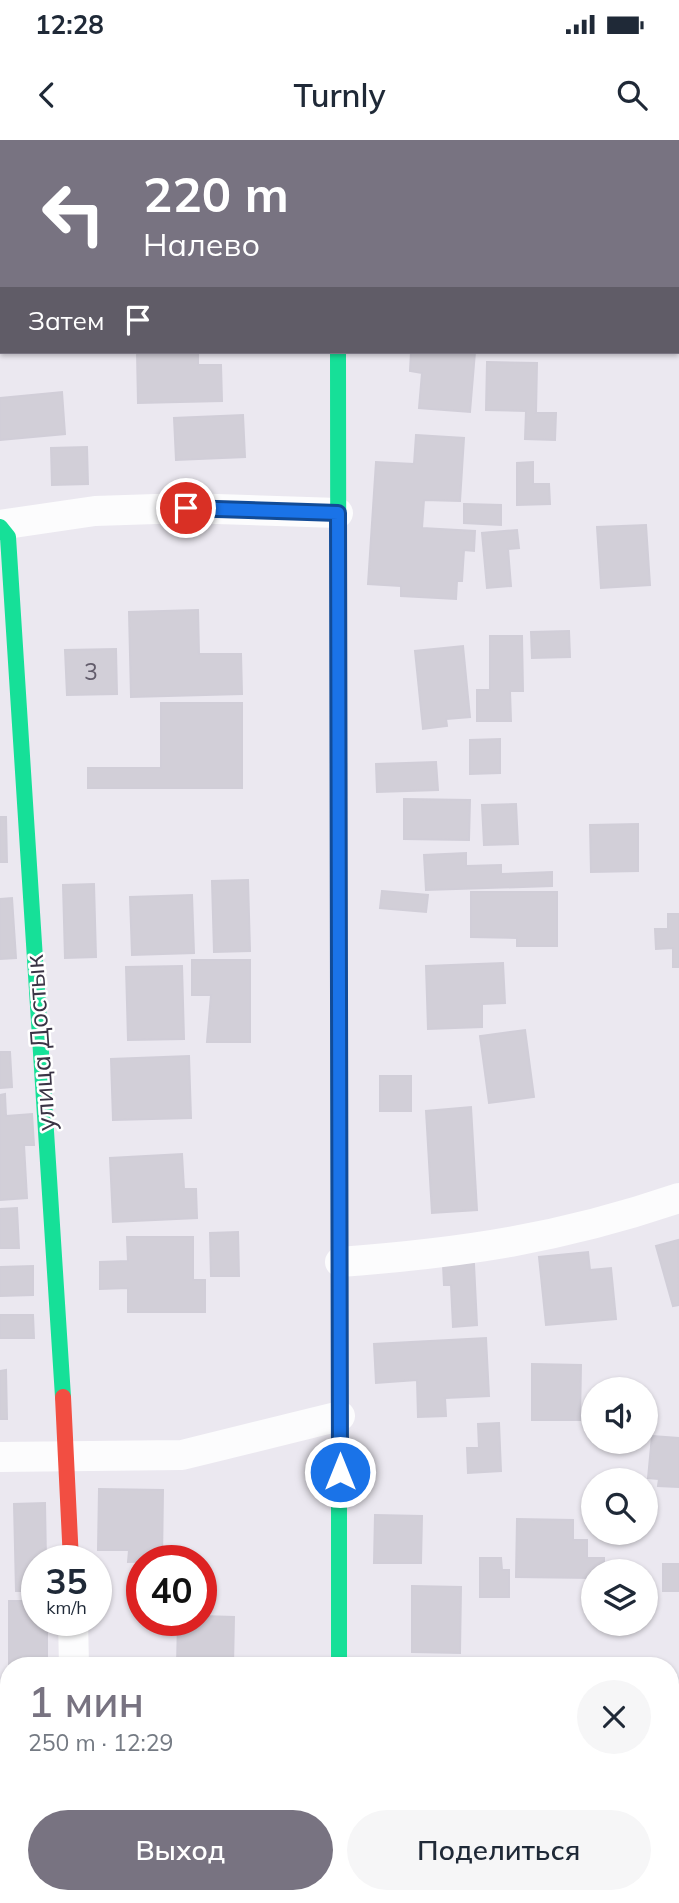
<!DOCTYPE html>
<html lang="ru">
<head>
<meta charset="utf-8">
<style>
  body { margin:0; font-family:Mulish,sans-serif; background:#f6f6f7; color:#1f2937; height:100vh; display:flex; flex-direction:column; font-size:26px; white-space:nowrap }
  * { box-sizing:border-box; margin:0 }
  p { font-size:23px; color:#747a83 }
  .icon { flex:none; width:38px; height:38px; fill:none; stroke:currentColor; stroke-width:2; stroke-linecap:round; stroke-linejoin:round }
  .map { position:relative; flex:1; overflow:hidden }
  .panel { position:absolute; left:0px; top:1517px; width:679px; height:247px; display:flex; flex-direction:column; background:#fff; border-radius:28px 28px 0 0; box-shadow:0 2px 5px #0004 }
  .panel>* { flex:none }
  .guide { position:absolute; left:0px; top:0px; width:679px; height:214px; box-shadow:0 2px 5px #0004; background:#787381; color:#fff; overflow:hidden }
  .buttons { position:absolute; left:581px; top:1237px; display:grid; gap:14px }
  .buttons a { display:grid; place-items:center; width:77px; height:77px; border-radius:50%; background:#fff; box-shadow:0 2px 5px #0004; font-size:35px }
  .speed { position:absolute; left:21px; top:1405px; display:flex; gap:14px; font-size:35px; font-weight:700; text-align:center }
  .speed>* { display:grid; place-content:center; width:91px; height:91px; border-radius:50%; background:#fff; box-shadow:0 2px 5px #0004; line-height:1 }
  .speed small { font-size:18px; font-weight:400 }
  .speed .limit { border:10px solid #d22; background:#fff; color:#111 }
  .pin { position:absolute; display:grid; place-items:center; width:60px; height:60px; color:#fff; margin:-30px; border:4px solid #fff; border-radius:50%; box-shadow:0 2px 7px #0007 }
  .me { position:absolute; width:77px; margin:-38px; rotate:0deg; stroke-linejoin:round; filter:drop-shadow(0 0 5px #0008) }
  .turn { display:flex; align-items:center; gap:24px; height:147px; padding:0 28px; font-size:32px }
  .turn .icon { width:91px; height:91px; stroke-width:2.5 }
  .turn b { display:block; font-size:49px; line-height:60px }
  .then { display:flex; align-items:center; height:66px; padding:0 28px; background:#0003; gap:14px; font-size:26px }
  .round { display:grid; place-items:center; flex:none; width:74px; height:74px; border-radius:37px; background:#f6f6f7 }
  .headline { display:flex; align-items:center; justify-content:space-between; height:119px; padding:0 28px }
  h1 { font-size:42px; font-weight:600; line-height:52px; color:#787381 }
  .button { display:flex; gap:14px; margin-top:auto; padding:14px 28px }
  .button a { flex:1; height:80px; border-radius:42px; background:#787381; color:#fff; font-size:28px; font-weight:600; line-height:80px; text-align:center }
  .button a+a { background:#f6f6f7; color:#1f2937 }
  .status { display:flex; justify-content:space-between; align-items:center; height:49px; padding:0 35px; background:#fff; direction:ltr }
  .status svg { height:19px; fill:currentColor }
  header { display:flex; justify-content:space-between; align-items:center; height:91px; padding:0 28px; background:#fff; font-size:32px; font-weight:600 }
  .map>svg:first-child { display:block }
  .building { fill:#d2cfd8; stroke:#d1ced8; stroke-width:2 }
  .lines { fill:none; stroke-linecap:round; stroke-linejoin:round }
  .street { stroke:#fcfcfd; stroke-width:30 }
  .fast { stroke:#16e098; stroke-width:16 }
  .slow { stroke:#ffcf43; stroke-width:16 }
  .jam { stroke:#f24e42; stroke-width:16 }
  .route-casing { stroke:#114b97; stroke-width:18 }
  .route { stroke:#1a73e8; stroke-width:12 }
  .labels { text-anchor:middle; stroke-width:5; stroke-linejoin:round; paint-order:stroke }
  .number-label { font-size:23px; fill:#625c6b }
  .street-label { font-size:26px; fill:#3a3445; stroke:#fff }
</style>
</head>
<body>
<div class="status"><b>12:28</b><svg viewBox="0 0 49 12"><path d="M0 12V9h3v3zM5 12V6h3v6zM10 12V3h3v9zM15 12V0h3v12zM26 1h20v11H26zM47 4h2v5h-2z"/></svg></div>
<header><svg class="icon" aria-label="back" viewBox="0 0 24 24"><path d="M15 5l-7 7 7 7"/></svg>Turnly<svg class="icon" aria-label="search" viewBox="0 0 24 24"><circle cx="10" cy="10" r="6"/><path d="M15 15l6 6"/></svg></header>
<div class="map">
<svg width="679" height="1763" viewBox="0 0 679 1763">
  <rect width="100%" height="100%" fill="#ebe8f0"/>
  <g class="building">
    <polygon points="137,212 198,212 198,225 221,225 222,261 138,263"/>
    <polygon points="411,212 475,212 470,272 419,268 422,233 410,231"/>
    <polygon points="487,222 537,223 536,273 556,273 555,300 525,299 526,271 486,270"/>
    <polygon points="62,252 65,294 0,300 0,258"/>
    <polygon points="243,275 245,317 176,320 174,278"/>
    <polygon points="416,295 464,298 460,361 424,360 422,388 475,391 474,411 464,410 462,441 457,441 456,459 401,456 401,446 368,444 376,322 414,324"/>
    <polygon points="87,307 88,344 52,345 51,308"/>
    <polygon points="533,322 533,344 549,344 550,364 517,365 517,323"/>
    <polygon points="464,364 501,365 501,385 464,383"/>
    <polygon points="646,385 650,445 601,448 597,387"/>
    <polygon points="517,390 519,408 508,409 511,446 487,448 482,393"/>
    <polygon points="198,470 199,514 241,514 242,554 131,557 129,472"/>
    <polygon points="569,491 570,517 532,518 531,492"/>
    <polygon points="490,496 522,496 523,551 510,551 511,581 477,581 477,550 490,550"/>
    <polygon points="463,506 470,577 446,579 447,586 423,589 415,511"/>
    <polygon points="116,509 117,554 67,555 65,510"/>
    <polygon points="161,563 242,563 242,648 88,648 88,628 161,628"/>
    <polygon points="500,599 500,633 470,634 470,600"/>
    <polygon points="436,622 438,650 377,652 376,624"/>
    <polygon points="404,659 470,660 469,700 404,699"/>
    <polygon points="516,664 518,704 484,705 482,665"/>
    <polygon points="0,677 6,677 7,722 0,722"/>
    <polygon points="638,684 638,731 591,732 590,685"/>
    <polygon points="466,713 466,726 501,725 501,734 552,732 552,746 426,750 424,715"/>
    <polygon points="248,740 250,811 214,812 212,741"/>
    <polygon points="94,744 96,817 65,818 63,745"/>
    <polygon points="382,751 428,755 426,772 380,768"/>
    <polygon points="471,752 557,752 557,806 517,806 517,798 471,797"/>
    <polygon points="192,755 194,813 132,815 130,757"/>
    <polygon points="12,758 16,818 0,819 0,759"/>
    <polygon points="668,774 679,774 679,827 673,827 673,808 656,809 655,789 668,789"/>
    <polygon points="192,820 250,820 250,902 207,902 211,855 192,855"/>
    <polygon points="503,823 505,863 482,864 482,887 428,889 426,826"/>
    <polygon points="182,826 184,899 128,900 126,827"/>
    <polygon points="525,890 534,957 489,963 480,896"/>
    <polygon points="0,912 10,912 12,947 0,948"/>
    <polygon points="189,916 191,978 113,980 111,919"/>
    <rect x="380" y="936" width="31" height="35"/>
    <polygon points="5,954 6,976 32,974 34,1005 24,1005 27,1058 0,1060 0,955"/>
    <polygon points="471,967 477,1070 432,1073 426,971"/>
    <polygon points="182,1014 184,1049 196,1049 197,1078 113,1082 110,1018"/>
    <polygon points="17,1068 19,1108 0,1108 0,1069"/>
    <polygon points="238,1092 239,1136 211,1136 210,1093"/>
    <polygon points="127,1097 193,1097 193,1140 205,1140 205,1172 128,1172 128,1148 100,1149 100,1122 128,1121"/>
    <polygon points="678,1100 679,1165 673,1166 656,1106"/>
    <polygon points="588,1112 590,1130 611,1128 616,1179 546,1185 539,1117"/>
    <polygon points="474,1124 477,1185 453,1187 451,1145 444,1145 443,1125"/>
    <polygon points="33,1126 33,1155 0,1156 0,1127"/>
    <polygon points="0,1175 33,1175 34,1198 0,1198"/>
    <polygon points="486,1198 489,1256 445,1258 446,1276 418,1277 417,1240 376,1243 374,1204"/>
    <polygon points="532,1224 581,1225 580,1280 532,1280"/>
    <polygon points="6,1230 7,1279 0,1279 0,1231"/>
    <polygon points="499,1283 501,1331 468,1333 467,1308 479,1308 478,1284"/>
    <polygon points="652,1296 679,1298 679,1347 658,1346 659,1339 648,1338"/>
    <polygon points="99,1349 163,1350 162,1421 128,1422 129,1410 98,1410"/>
    <polygon points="45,1363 46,1421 37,1421 37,1451 16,1451 14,1364"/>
    <polygon points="375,1375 422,1376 421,1423 374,1423"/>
    <polygon points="517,1379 573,1380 573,1400 587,1400 587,1418 604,1418 604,1432 593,1432 593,1438 516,1437"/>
    <polygon points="480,1418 501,1418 502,1430 509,1430 509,1457 480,1457"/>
    <rect x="663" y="1424" width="16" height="27"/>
    <polygon points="412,1446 461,1447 460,1513 412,1512"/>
    <polygon points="9,1461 37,1461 37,1480 47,1480 47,1525 9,1525"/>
    <polygon points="201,1476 234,1477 233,1526 177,1526 178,1480 201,1480"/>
    <polygon points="0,1568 9,1568 9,1635 0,1636"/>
    <polygon points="0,1721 9,1721 9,1755 32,1755 32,1763 0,1763"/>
    <rect x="99" y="1755" width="131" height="8"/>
    <polygon points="438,1758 468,1758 468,1763 388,1763 438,1762"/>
  </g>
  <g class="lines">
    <g class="street">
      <polyline points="0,385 95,371 186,368 338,373"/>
      <path d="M340,1122C463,1113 562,1098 679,1058"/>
      <polyline points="0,1317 182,1315 340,1276"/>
      <polyline points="73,1480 74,1526"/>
      <polyline points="670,1594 671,1763"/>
      <polyline points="83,1755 83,1763"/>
    </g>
    <g class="fast">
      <polyline points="339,0 339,2"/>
      <polyline points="338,212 339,1097"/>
      <polyline points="0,387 8,397 63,1257"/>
      <polyline points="339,1314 339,1526"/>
      <polyline points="340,1755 340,1763"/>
    </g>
    <polyline class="slow" points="339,1097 339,1314"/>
    <polyline class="jam" points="63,1257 71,1421"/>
  </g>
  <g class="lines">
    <g class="route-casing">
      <polyline id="route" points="186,368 338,373 340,1332"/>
    </g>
    <use href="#route" class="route"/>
  </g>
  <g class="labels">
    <g class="number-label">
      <text x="91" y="540">3</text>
    </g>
    <g class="street-label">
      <text transform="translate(40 903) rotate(-94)" y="9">улица Достык</text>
    </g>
  </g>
</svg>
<div class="buttons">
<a><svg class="icon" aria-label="sound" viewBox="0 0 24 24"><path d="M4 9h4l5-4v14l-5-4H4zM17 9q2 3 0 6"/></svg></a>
<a><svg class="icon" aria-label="search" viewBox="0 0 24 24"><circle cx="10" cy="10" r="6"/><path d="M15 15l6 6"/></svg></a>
<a><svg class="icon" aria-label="layers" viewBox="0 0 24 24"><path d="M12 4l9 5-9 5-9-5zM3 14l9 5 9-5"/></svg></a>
</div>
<div class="speed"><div>35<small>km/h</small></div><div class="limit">40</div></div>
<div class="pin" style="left:186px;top:368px;background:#d93025"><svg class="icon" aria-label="arrive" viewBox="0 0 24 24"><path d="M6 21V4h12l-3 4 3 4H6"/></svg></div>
<svg class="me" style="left:340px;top:1332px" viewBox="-20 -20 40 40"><circle r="17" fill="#1a73e8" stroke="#fff" stroke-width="3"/><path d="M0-11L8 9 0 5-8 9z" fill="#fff"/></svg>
<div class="guide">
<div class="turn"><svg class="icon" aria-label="left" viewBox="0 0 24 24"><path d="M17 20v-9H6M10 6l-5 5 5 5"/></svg><div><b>220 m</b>Налево</div></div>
<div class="then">Затем<svg class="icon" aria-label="arrive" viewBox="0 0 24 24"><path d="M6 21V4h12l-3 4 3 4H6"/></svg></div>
</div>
<section class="panel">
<div class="headline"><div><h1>1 мин</h1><p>250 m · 12:29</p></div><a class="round"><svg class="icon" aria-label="close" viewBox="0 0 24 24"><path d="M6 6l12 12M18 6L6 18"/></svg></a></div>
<div class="button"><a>Выход</a><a>Поделиться</a></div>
</section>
</div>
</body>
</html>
